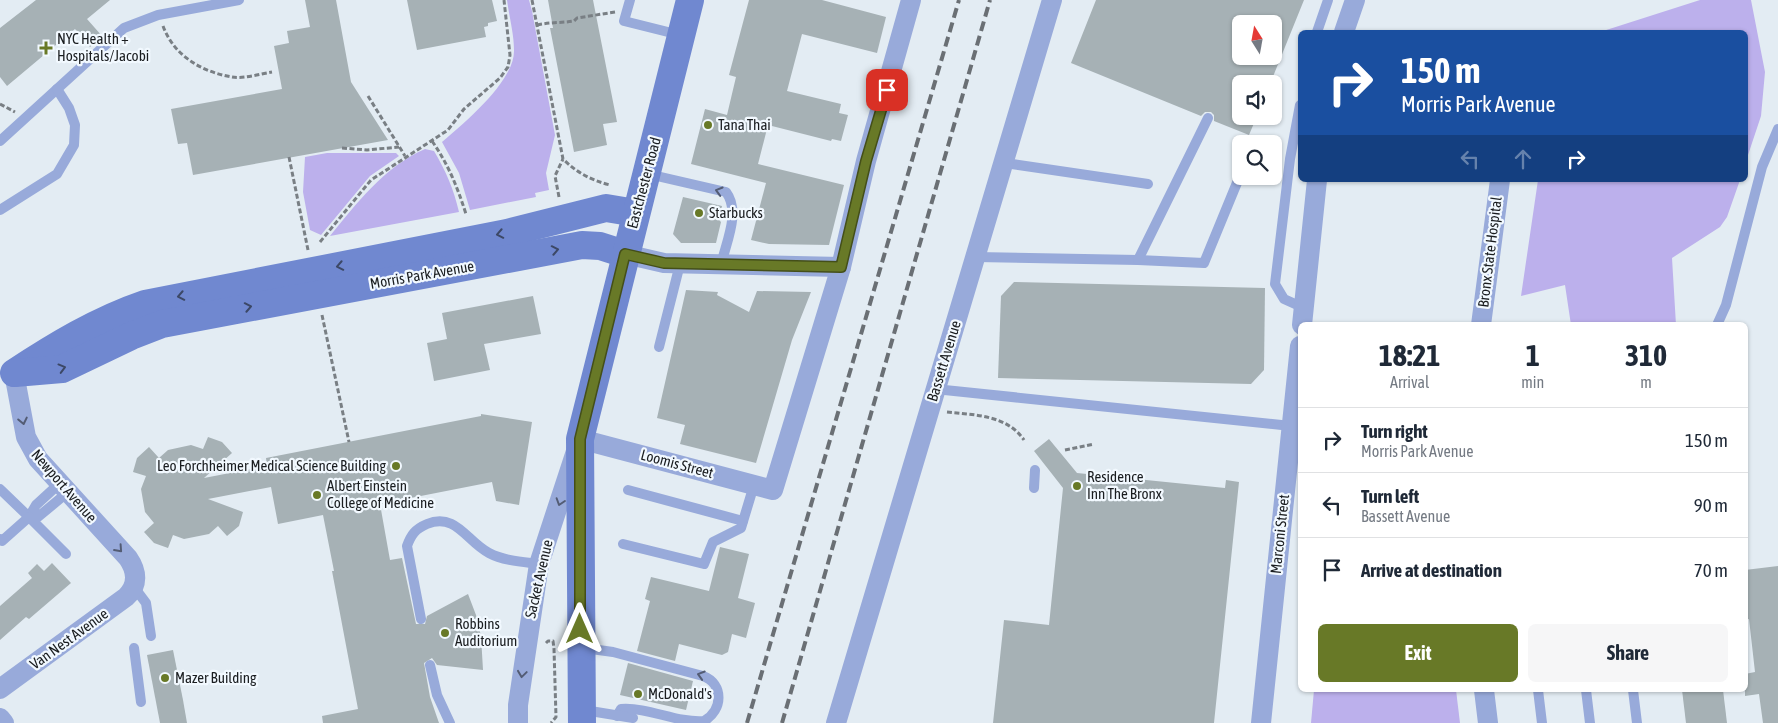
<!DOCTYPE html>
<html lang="en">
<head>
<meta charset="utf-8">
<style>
  body { margin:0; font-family:"Asap Condensed",sans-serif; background:#f6f6f7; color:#1f2937; height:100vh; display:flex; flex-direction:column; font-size:19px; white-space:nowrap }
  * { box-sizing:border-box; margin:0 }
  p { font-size:16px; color:#747a83 }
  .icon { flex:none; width:28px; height:28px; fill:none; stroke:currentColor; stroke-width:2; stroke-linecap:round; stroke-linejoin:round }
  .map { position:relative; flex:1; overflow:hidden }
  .drawer { position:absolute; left:1298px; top:322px; width:450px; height:370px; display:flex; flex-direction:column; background:#fff; border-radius:8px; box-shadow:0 1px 4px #0004 }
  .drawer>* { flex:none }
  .hud { position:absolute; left:1298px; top:30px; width:450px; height:152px; border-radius:8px; box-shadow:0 1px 4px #0004; background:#1a4fa0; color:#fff; overflow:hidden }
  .needle { width:32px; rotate:349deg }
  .tools { position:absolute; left:1232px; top:15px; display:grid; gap:10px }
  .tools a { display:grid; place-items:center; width:50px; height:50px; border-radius:8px; background:#fff; box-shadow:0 1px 4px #0004; font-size:25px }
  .pin { position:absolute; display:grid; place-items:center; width:42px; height:42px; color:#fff; margin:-21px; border-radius:10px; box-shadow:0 2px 8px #0006 }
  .me { position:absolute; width:55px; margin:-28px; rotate:0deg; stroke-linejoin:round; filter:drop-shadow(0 0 4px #0008) }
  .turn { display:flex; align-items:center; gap:18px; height:105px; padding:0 20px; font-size:22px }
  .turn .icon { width:65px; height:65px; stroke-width:2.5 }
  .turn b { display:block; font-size:35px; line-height:42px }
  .lanes { display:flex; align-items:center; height:48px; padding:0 20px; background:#0003; justify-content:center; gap:25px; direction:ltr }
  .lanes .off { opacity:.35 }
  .eta { display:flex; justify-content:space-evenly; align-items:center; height:85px; text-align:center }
  .eta b { font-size:30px; font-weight:700; line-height:35px }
  .action { display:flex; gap:10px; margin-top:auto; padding:10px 20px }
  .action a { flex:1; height:58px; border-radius:8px; background:#687927; color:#fff; font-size:20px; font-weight:700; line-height:58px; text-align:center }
  .action a+a { background:#f6f6f7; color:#1f2937 }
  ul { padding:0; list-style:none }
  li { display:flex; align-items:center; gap:15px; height:65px; padding:0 20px; border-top:1px solid #e0e1e3 }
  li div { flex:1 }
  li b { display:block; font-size:19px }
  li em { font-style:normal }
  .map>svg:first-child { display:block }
  .green { fill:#bcb0ec }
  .building { fill:#a6b1b5; fill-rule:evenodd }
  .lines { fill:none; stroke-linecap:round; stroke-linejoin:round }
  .path { stroke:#797f84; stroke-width:3; stroke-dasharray:5 2.5; stroke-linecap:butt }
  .lane { stroke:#98aada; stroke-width:10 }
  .street { stroke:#98aada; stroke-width:20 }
  .secondary { stroke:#7088d0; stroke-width:28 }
  .rail { stroke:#6a6f74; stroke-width:4; stroke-dasharray:10 5; stroke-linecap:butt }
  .oneway { stroke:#535c74 }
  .oneway2 { stroke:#3c4866 }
  .route-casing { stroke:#444f19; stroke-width:12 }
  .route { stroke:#687927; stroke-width:9 }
  .poi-dot { fill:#687927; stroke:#f2f9ff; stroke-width:2 }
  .labels { text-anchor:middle; stroke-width:4.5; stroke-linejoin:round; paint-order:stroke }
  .poi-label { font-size:15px; fill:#1a1d20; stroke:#f2f9ff; text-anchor:start }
  .street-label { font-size:15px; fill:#1a1d20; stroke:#f2f9ff }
</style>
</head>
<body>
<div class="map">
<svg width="1778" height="723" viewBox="0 0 1778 723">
  <rect width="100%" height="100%" fill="#e3ecf3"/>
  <g class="green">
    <path d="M507,0H529L532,11L555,135L546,173L549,190L535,193L536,197L470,210L459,173L442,142C464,123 515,81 514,50C514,34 509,16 507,0Z"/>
    <polygon points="1700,0 1751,0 1765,72 1761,116 1745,164 1745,32 1600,32"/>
    <path d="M425,149L434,151C446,171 454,190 459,212L330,236C357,203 384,167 425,149Z"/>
    <polygon points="327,153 396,153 399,156 370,176 321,235 310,230 303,192 305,157"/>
    <polygon points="1538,180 1740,180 1727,217 1720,227 1672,258 1676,325 1571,325 1565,285 1521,296"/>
    <polygon points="1314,690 1456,690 1460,723 1311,723"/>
  </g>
  <g class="building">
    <polygon points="36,0 110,0 87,19 102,36 90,47 75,29 7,86 0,77 0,28"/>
    <polygon points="305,0 336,0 351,82 388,140 193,175 187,143 178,144 171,109 282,89 274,46 289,43 287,31 310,27"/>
    <polygon points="407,0 492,0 497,21 488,23 488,26 484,27 486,37 417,50"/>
    <polygon points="548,0 593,0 617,122 603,124 607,145 574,152 550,28 553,28"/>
    <polygon points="749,0 822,0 886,17 877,53 802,34 787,91 841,104 839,113 848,115 841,141 832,139 831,141 768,125 758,164 844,185 829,245 769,244 751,240 766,183 691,164 705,109 727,115 736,77 729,75"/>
    <path d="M1096,0H1304L1270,84H1241V116H1257L1249,135L1214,121V115L1211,112H1205L1201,116L1071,63ZM1241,24H1274V56H1241Z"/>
    <polygon points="683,197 722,206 719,220 721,222 716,243 681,243 673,234"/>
    <polygon points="1014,282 1265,288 1264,370 1251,384 998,378 1001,296"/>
    <polygon points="686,290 718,292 717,295 749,312 757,291 811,292 792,340 756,463 680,444 685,425 657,418"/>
    <polygon points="533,296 541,334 484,344 490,370 434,381 427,343 447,339 442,313"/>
    <polygon points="481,414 532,422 519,505 496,501 492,482 380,504 390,560 402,558 416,624 425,624 427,616 468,594 476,615 481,636 483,670 437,665 432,658 424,663 430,697 439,723 323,723 322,716 358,709 332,571 334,571 323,515 278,524 271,487 208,499 243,512 239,526 227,536 218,526 209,534 184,539 173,535 168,548 154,543 144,532 154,523 145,512 141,489 146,476 133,472 137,458 149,447 159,458 168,450 191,445 203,449 208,437 222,442 232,453 204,478 267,466 266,458 481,416"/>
    <polygon points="1049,439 1077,473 1225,488 1226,480 1239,482 1214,723 993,723 1004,620 1049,625 1063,488 1034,451"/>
    <polygon points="720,547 749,554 738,598 755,603 746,638 732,634 728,652 722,655 679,644 675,661 637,651 650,601 645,599 651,577 709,591"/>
    <polygon points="52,563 71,583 29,619 26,617 0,640 0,606 32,578 28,573 37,564 44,571"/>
    <polygon points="1778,566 1778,723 1763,723 1759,694 1745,696 1745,674 1755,672 1749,619 1745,620 1745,570"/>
    <polygon points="173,650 183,700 187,723 160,723 147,655"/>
    <polygon points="628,663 693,681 686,710 620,695"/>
    <polygon points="1682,690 1723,690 1727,723 1686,723"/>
  </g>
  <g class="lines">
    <g class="path">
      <path d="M532,0L563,159C577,173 591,180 610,185"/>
      <path d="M537,25C550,22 562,23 574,21L577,18L615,12"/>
      <path d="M163,26C174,56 202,72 232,77C244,79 260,74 272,72"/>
      <polyline points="368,96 405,156"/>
      <polyline points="0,104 15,112"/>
      <path d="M432,141C448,164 457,186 466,214"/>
      <polyline points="342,148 367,150 399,147"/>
      <polyline points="289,157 308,250"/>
      <polyline points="559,197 555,176 563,159"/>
      <polyline points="320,242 371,180 448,130 464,109 500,78 508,67 510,55 504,0"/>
      <polyline points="322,315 349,442"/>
      <path d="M947,412C975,415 1007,415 1024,440"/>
      <polyline points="1065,450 1094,444"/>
      <polyline points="546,643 548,641 553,641 554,649 556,717 551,723"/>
    </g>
    <g class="lane">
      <polyline points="630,0 624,21 680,35"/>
      <polyline points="1317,32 1328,0"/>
      <polyline points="1300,105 1290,159 1275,284 1284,299 1304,308"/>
      <polyline points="0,141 124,28 158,15 239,0"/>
      <polyline points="1005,163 1148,184"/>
      <path d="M648,174L726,192C741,212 726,242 721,265"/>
      <polyline points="0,210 57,174 74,145 75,125 69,108 57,89"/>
      <polyline points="976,257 1138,260 1208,118"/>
      <polyline points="1138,260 1204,263 1241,173"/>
      <polyline points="1717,325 1726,305 1762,167 1778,129"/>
      <polyline points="659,347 680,264"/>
      <polyline points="935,389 1291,426"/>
      <polyline points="60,483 36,505 29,517 38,517 68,492"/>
      <polyline points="1034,488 1035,470"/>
      <polyline points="0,489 29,517"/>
      <polyline points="628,490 743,521"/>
      <polyline points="0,539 2,541 29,517 66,554"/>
      <polyline points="623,544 704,564 713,542 741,528 754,485"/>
      <polyline points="134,587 146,603 151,636"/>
      <path d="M421,619L407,546C411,535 415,529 427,524C456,512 467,542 489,553C504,561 524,562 539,564"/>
      <polyline points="134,648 141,702"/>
      <path d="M584,648L613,652L703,676C724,684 723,710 704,721C676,723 649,707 621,709L617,716"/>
      <polyline points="430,665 437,695 450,723"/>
      <polyline points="1538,690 1542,723"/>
      <polyline points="1586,690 1590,723"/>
      <polyline points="1633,690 1637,723"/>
      <polyline points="584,710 633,718"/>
    </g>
    <g class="street">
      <polyline points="1344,32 1355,0"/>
      <polyline points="625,254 664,263 841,267"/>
      <polyline points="1302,325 1317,180"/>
      <polyline points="1481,325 1500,180"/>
      <path d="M0,689L126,597C139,585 137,571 128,558L38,459L26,437L14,373"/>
      <polyline points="1484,690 1488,723"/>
      <polyline points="0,718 4,723"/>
      <polyline points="518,723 518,705 539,564 580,439 773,490 841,267 866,161 911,0"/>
      <polyline points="836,723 1052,0"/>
      <polyline points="1261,723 1300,346"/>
    </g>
    <g class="secondary">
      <path d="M14,373C55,346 98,320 145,304L507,233L606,208L636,213"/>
      <polyline points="15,373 62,369 131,336 162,324 582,245 600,246 625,254"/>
      <polyline points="582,723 580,439 690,0"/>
    </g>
    <g class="rail">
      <polyline points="747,723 959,0"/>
      <polyline points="782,723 990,0"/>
    </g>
  </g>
  <defs><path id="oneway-chevron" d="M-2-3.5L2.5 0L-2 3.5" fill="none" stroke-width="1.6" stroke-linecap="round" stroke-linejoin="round" transform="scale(1.25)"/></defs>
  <g class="oneway">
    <use href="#oneway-chevron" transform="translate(719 191) rotate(-164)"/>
    <use href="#oneway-chevron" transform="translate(23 421) rotate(78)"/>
    <use href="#oneway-chevron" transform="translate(560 502) rotate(108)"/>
    <use href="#oneway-chevron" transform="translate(119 549) rotate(48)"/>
    <use href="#oneway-chevron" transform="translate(522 674) rotate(98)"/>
    <use href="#oneway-chevron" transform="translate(701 675) rotate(-163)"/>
  </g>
  <g class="oneway2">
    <use href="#oneway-chevron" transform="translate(500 234) rotate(169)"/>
    <use href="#oneway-chevron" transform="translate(555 250) rotate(-11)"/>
    <use href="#oneway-chevron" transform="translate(340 266) rotate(169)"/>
    <use href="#oneway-chevron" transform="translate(181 296) rotate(169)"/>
    <use href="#oneway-chevron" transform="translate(248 307) rotate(-11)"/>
    <use href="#oneway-chevron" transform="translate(62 368) rotate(-15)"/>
  </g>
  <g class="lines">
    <g class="route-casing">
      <polyline id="route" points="580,629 580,439 625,254 664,263 841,267 866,161 887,90"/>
    </g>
    <use href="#route" class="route"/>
  </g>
  <g class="poi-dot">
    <path d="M43.5 40.5h5v5h5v5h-5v5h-5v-5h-5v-5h5z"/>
    <circle cx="708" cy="125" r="5"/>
    <circle cx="699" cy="213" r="5"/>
    <circle cx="396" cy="466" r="5"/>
    <circle cx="1077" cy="486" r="5"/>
    <circle cx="317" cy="495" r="5"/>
    <circle cx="445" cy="633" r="5"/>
    <circle cx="165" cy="678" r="5"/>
    <circle cx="638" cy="694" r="5"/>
  </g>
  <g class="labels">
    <g class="poi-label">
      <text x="57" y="44">NYC Health +<tspan x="57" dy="17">Hospitals/Jacobi</tspan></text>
      <text x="718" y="130">Tana Thai</text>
      <text x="709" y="218">Starbucks</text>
      <text x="386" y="471" text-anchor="end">Leo Forchheimer Medical Science Building</text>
      <text x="1087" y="482">Residence<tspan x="1087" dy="17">Inn The Bronx</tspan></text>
      <text x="327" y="491">Albert Einstein<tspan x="327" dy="17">College of Medicine</tspan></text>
      <text x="455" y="629">Robbins<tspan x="455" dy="17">Auditorium</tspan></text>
      <text x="175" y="683">Mazer Building</text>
      <text x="648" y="699">McDonald's</text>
    </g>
    <g class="street-label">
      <text transform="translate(644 183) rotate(-75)" y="5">Eastchester Road</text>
      <text transform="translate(1490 252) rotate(-83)" y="5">Bronx State Hospital</text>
      <text transform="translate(422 275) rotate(-10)" y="5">Morris Park Avenue</text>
      <text transform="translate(944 361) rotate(-73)" y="5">Bassett Avenue</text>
      <text transform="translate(677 464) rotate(15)" y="5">Loomis Street</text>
      <text transform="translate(64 486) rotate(49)" y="5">Newport Avenue</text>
      <text transform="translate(1280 534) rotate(-84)" y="5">Marconi Street</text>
      <text transform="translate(539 579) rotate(-77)" y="5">Sacket Avenue</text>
      <text transform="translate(69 639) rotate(-36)" y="5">Van Nest Avenue</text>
    </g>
  </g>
</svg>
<div class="tools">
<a><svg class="needle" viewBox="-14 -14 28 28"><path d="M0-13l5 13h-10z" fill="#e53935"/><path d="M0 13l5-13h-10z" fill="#747a83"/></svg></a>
<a><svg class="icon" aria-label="sound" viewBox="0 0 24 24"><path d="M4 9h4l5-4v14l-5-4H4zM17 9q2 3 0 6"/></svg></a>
<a><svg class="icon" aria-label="search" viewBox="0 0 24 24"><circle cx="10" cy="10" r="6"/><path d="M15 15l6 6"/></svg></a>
</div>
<div class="pin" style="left:887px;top:90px;background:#d93025"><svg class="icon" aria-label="arrive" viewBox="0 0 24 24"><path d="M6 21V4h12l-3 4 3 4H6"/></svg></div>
<svg class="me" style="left:580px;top:629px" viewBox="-20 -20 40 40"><path d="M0-17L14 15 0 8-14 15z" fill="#687927" stroke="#fff" stroke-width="4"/></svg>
<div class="hud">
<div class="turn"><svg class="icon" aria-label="right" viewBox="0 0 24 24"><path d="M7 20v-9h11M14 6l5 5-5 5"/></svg><div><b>150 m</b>Morris Park Avenue</div></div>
<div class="lanes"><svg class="icon off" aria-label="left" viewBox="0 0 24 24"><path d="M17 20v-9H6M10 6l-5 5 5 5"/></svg><svg class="icon off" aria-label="ahead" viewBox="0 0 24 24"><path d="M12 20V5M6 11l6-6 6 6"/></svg><svg class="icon" aria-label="right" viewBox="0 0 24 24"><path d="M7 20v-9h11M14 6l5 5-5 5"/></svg></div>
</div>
<section class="drawer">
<div class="eta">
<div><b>18:21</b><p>Arrival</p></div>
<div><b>1</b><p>min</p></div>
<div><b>310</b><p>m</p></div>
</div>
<ul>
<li><svg class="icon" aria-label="right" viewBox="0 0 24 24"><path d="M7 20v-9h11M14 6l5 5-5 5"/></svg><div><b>Turn right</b><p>Morris Park Avenue</p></div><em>150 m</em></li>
<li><svg class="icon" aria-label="left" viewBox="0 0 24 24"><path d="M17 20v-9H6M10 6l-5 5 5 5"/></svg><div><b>Turn left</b><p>Bassett Avenue</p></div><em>90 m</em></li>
<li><svg class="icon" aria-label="arrive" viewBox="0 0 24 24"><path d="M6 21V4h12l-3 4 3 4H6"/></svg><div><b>Arrive at destination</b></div><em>70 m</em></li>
</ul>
<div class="action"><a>Exit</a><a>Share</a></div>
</section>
</div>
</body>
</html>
